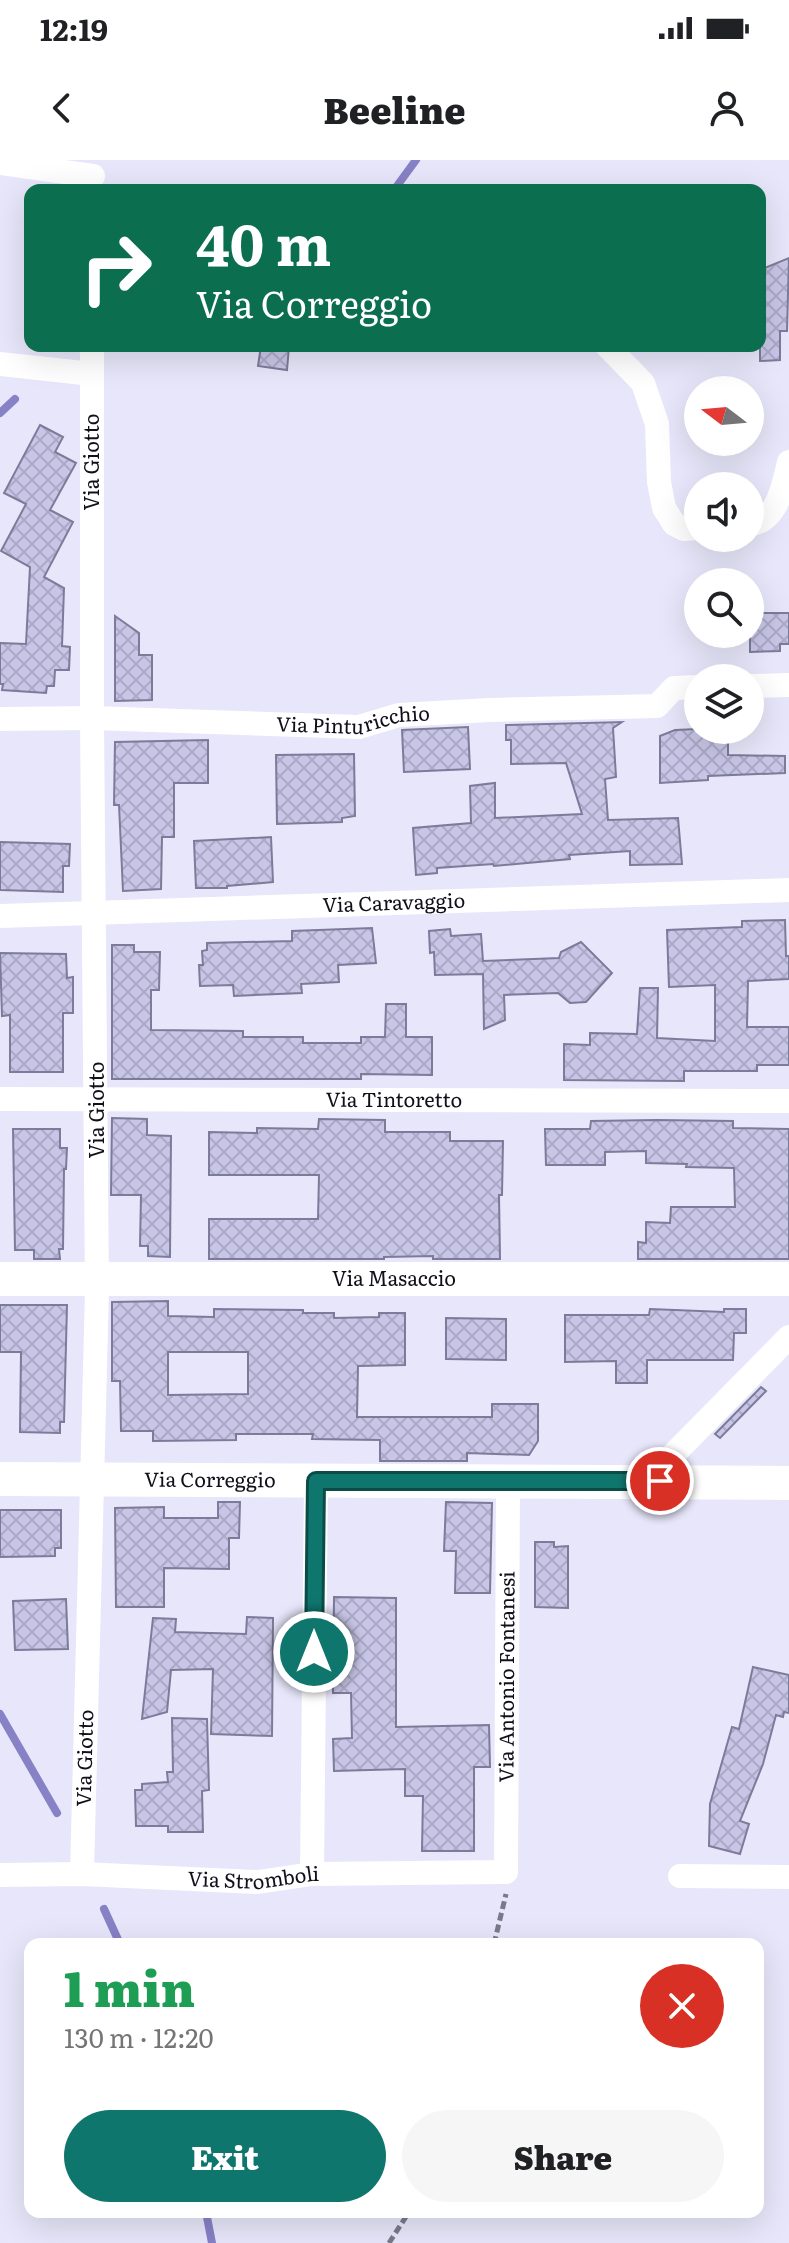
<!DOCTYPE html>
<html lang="en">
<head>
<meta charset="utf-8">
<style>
  body { margin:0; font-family:Literata,serif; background:#f6f6f6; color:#202124; height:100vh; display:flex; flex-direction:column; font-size:30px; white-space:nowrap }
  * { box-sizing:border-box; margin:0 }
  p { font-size:26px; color:#757577 }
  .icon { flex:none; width:44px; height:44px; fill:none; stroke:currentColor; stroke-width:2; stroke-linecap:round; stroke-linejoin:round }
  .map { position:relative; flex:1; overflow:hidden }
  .drawer { position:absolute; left:24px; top:1778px; width:740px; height:280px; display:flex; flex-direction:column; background:#fff; border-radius:16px; box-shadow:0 8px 32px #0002 }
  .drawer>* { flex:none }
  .guide { position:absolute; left:24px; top:24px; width:742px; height:168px; border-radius:16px; box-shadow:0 8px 32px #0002; background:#0b6e4f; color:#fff; overflow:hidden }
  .needle { width:52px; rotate:286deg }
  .fabs { position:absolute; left:684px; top:216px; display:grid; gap:16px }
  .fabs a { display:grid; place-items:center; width:80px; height:80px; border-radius:50%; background:#fff; box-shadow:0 8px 32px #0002; font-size:40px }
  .pin { position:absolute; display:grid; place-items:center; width:68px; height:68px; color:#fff; margin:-34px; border:4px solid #fff; border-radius:50%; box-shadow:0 2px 8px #0007 }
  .me { position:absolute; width:88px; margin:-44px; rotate:0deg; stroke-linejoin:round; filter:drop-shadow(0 0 6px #0008) }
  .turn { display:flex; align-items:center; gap:28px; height:168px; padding:0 40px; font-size:36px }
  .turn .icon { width:104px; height:104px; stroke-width:2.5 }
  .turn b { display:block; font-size:56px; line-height:68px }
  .round { display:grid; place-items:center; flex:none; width:84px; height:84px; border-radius:42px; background:#f6f6f6 }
  .overview { display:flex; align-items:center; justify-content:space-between; height:136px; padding:0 40px }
  h1 { font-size:48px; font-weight:800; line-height:60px; color:#1e9e55 }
  .button { display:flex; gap:16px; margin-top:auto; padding:16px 40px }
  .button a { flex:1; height:92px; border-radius:48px; background:#0f766e; color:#fff; font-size:32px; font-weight:800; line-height:92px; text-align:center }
  .button a+a { background:#f6f6f6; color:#202124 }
  .status { display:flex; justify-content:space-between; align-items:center; height:56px; padding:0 40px; background:#fff; direction:ltr }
  .status svg { height:22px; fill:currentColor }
  header { display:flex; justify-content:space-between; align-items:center; height:104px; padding:0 40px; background:#fff; font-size:36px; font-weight:800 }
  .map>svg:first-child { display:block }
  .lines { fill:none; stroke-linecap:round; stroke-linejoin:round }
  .stream { stroke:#8781c6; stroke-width:8 }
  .building { fill:url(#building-cross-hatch); stroke:#7c7b99; stroke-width:2; fill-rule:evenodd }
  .path { stroke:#7a7989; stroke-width:5; stroke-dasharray:8 4; stroke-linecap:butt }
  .street { stroke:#fff; stroke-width:24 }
  .secondary { stroke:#fff; stroke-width:34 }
  .route-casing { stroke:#0a4d48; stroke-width:20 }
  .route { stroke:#0f766e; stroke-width:14 }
  .labels { text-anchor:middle; stroke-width:6; stroke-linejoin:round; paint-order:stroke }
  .street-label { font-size:20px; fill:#100f1a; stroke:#fff }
</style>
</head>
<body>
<div class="status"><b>12:19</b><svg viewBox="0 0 49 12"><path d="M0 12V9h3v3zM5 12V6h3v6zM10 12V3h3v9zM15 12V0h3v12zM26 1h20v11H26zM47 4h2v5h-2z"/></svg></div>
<header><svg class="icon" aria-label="back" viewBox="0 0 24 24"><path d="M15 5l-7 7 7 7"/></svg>Beeline<svg class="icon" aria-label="person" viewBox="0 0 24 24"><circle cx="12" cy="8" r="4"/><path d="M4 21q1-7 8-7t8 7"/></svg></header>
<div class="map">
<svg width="789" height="2083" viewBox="0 0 789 2083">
  <defs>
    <pattern id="building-cross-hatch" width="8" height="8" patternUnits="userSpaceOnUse" patternTransform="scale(2)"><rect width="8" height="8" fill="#c8c6e7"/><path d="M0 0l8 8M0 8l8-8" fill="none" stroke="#aba9c6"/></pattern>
  </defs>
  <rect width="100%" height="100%" fill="#e7e6fa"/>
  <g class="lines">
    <g class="stream">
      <polyline points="394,30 416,0"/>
      <polyline points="0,253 15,239"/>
      <polyline points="0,1554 57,1653"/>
      <polyline points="104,1749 120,1784"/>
      <polyline points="206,2052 212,2083"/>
    </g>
  </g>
  <g class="building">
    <polygon points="789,98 787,171 780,171 780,200 760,201 760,110"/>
    <polygon points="261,186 289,186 287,210 258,206"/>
    <polygon points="40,265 63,277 55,292 76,303 50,350 73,362 44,417 64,428 62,486 70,487 69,510 55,510 54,526 47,526 46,533 2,530 3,524 0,524 0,483 26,484 30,407 1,391 26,344 4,333"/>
    <polygon points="755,453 789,453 789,484 780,484 780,491 750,492 750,461 756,460"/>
    <polygon points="115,456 139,473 139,495 152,495 152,540 115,541"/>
    <polygon points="622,562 613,568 616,617 605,619 608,660 678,658 682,704 630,705 630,691 569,695 570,699 494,706 493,704 437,708 437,713 416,715 413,668 471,663 470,626 495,623 495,658 582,654 566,603 511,604 511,580 506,580 506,565"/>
    <polygon points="468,567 470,609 404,612 402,570"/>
    <polygon points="698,569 728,570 728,595 785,596 785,613 708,616 708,620 660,623 660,576 675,570"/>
    <polygon points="208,580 208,623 174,623 174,677 162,677 161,729 123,731 119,645 114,645 115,582"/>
    <polygon points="354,594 355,656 342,658 342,662 277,664 276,595"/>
    <polygon points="271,677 273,722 227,726 227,728 196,728 194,681"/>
    <polygon points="0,682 70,684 69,706 63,706 63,732 0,730"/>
    <polygon points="785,760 786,796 789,796 789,819 748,821 747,867 789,867 789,905 757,905 757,911 684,911 684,921 564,920 564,884 590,885 590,873 637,874 640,828 658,828 657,878 715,881 715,825 669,827 667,770 742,767 742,761"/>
    <polygon points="372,768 376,803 338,805 339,822 301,824 302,833 234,836 233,825 200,826 199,805 203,805 202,791 207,790 207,783 292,781 292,771"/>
    <polygon points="450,769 451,776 481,774 483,801 559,798 561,792 581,782 612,813 586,842 570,843 558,833 504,835 505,860 484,869 483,814 435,815 434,792 430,793 429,771"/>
    <polygon points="112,785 134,785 134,792 160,792 159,830 151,830 151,870 243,871 243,877 303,877 303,883 361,883 361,877 385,877 386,844 406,844 406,877 432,877 432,915 361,914 361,919 112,919"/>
    <polygon points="0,793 66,794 67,818 73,817 73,853 63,853 63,912 10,912 10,855 2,856"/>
    <polygon points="112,958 147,959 147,975 171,976 170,1097 148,1096 148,1086 140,1086 141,1035 111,1035"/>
    <polygon points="319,959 385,960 385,972 450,972 450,981 503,981 502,1035 499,1035 500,1099 433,1099 433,1096 384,1097 384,1099 209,1099 209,1059 318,1059 319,1015 209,1015 209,972 257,973 257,968 318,969"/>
    <polygon points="657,960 733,961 733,968 789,969 789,1099 638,1099 638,1082 646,1083 646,1062 670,1063 671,1047 735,1047 734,1008 686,1007 687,1004 646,1003 646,991 605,992 605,1005 546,1005 545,969 590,969 591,961"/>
    <polygon points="13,969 60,969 60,988 67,988 66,1009 64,1009 63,1089 59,1089 60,1099 34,1099 34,1090 15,1090"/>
    <path d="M168,1141V1156L214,1157V1149L303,1150V1153H334V1158L379,1157V1153H405V1205L358,1206L357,1257H492V1244H538V1281L529,1295L467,1293V1301H380V1280L312,1279L313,1274H236V1280L153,1281V1271H121L120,1221H112V1142ZM168,1192H248V1234L168,1235Z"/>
    <polygon points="0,1145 67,1145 64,1262 60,1262 60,1273 20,1272 21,1192 0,1192"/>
    <polygon points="650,1149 724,1152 724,1149 746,1149 746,1173 734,1173 733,1200 647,1200 647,1223 616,1223 616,1201 565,1202 565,1155 649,1155"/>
    <polygon points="446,1158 506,1159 506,1200 446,1199"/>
    <polygon points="761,1227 766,1231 720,1278 715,1274"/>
    <polygon points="218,1342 240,1342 239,1378 229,1378 229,1409 164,1408 164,1447 116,1447 115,1348 164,1347 164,1358 218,1358"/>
    <polygon points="446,1342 492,1343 490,1433 455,1433 456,1391 444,1391"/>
    <polygon points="0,1350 61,1350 61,1388 55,1388 55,1396 0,1397"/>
    <polygon points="535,1382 554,1382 554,1387 568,1386 568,1448 535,1447"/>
    <polygon points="334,1437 396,1438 396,1567 489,1565 490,1607 474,1607 474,1691 422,1691 423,1636 405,1636 405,1609 334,1611 333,1579 352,1578 351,1533 333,1533"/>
    <polygon points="66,1439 68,1489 15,1490 13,1441"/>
    <polygon points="247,1457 273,1458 272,1576 211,1574 213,1509 171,1510 167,1552 142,1559 153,1458 176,1459 175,1472 246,1474"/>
    <polygon points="753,1507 789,1515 789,1553 784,1552 783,1557 776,1555 763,1604 740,1661 749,1664 740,1694 709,1686 710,1644 732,1567 739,1569"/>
    <polygon points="172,1558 207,1559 209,1630 202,1631 203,1672 168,1672 168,1666 136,1666 135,1630 142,1630 142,1624 168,1622 167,1612 173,1612"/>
  </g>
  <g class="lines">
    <g class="path">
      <polyline points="494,1784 506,1734"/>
      <polyline points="389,2083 409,2052"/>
    </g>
    <g class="street">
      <polyline points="0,3 93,16"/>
      <polyline points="607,186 643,223 657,264 659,322 664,348 674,364 684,369 698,368"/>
      <polyline points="0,204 92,214"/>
      <path d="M750,364C777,362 784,324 789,302"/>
      <polyline points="750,526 789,525"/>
      <path id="s1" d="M0,559L92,558L359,567L399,555L489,550L657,546L674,528L698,527"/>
      <path id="s2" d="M0,756L789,730"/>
      <path id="s3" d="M0,939L789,941"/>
      <polyline points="660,1321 665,1303 789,1177"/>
      <path id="s4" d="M82,1714L97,1130L92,558V186"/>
      <polyline points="312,1714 316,1321"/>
      <path id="s5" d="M0,1715L82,1714L258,1722L312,1714L506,1712L508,1323"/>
      <polyline points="680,1716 789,1717"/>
    </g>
    <g class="secondary">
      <path id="s6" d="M0,1119H789"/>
      <path id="s7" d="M0,1319L789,1323"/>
    </g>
  </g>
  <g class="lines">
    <g class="route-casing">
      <polyline id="route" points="314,1492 316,1321 660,1321"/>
    </g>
    <use href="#route" class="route"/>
  </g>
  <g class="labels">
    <g class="street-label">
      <text transform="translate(92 302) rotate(-90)" y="7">Via Giotto</text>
      <text dy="7" stroke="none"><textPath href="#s1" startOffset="354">Via Pinturicchio</textPath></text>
      <text dy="7" stroke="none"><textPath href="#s2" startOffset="394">Via Caravaggio</textPath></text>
      <text dy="7" stroke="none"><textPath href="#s3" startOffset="394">Via Tintoretto</textPath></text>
      <text transform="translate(97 950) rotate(-90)" y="7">Via Giotto</text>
      <text dy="7" stroke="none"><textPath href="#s6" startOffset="394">Via Masaccio</textPath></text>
      <text dy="7" stroke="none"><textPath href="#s7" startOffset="210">Via Correggio</textPath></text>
      <text dy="7" stroke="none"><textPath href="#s5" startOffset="702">Via Antonio Fontanesi</textPath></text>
      <text dy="7" stroke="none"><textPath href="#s4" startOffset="116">Via Giotto</textPath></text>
      <text dy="7" stroke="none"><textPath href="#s5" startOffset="254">Via Stromboli</textPath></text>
    </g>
  </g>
</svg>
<div class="fabs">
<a><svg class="needle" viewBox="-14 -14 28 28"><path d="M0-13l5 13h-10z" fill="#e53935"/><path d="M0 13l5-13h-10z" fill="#757577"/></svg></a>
<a><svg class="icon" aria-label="sound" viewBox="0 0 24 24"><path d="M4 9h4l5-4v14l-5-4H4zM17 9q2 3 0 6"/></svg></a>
<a><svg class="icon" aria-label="search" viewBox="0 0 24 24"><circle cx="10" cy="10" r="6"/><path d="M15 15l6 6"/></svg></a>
<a><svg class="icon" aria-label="layers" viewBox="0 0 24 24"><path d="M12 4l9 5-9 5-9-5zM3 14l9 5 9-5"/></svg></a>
</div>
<div class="pin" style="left:660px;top:1321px;background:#d93025"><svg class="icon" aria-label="arrive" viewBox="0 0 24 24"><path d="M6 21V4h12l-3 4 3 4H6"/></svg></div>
<svg class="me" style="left:314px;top:1492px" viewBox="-20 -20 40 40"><circle r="17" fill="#0f766e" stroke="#fff" stroke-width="3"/><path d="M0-11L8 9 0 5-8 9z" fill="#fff"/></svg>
<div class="guide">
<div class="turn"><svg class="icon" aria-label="right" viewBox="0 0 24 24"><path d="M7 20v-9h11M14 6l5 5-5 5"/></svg><div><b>40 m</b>Via Correggio</div></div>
</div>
<section class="drawer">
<div class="overview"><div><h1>1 min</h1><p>130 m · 12:20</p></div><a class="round" style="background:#d93025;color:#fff"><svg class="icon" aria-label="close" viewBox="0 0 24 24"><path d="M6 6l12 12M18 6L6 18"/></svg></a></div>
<div class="button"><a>Exit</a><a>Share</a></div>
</section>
</div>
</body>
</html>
